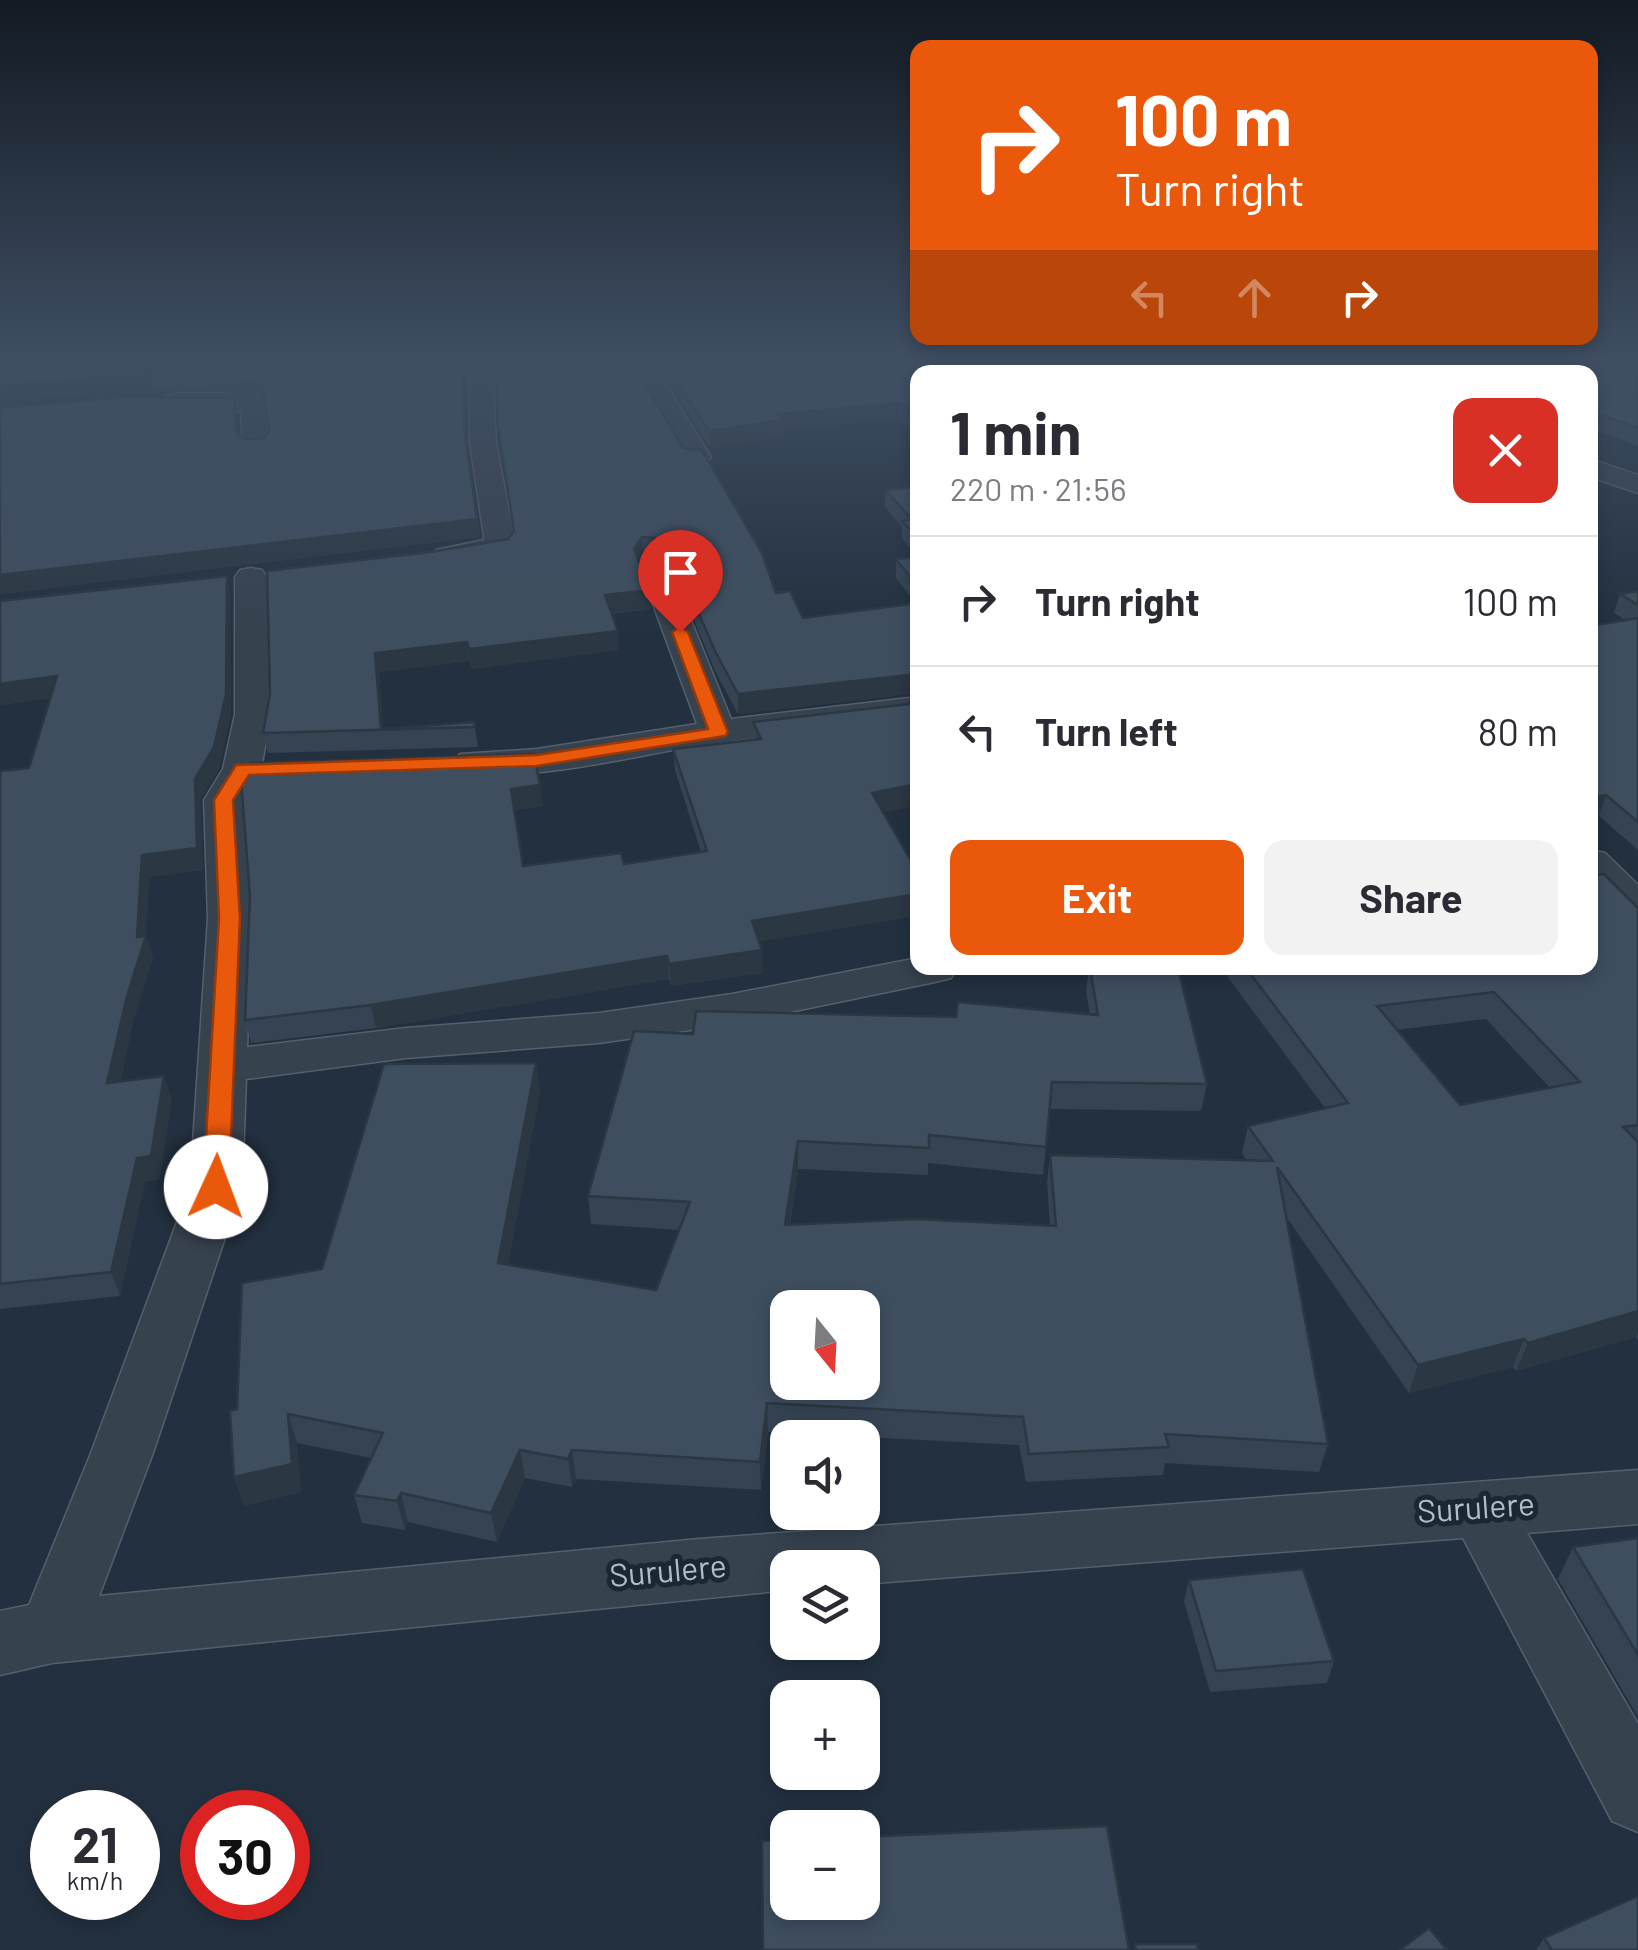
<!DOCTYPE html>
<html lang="en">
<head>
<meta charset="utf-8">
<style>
  body { margin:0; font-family:Barlow,sans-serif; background:#f2f2f3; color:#2b2b33; height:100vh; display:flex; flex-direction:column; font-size:38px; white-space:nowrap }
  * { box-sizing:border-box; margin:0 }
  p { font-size:32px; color:#7c7c81 }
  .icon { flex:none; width:55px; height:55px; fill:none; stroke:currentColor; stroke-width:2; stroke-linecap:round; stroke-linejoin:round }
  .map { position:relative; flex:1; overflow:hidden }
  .panel { position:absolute; left:910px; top:365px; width:688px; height:610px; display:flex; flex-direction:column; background:#fff; border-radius:20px; box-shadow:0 5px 15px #0003 }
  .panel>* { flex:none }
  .hud { position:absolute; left:910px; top:40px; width:688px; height:305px; border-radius:20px; box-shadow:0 5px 15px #0003; background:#ea580c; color:#fff; overflow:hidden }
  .needle { width:65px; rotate:162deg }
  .controls { position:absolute; left:770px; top:1290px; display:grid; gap:20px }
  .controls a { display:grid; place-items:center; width:110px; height:110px; border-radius:20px; background:#fff; box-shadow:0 5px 15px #0003; font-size:50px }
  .speed { position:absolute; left:30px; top:1790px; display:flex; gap:20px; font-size:50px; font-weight:700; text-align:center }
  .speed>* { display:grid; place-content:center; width:130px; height:130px; border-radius:50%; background:#fff; box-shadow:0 5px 15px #0003; line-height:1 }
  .speed small { font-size:25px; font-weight:400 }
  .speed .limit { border:15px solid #d22; background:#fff; color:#111 }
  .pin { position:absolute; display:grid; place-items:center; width:85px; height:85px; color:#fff; margin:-102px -42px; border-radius:50% 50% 50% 0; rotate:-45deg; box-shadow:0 0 10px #0007 }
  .pin .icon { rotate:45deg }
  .me { position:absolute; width:110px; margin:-55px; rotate:2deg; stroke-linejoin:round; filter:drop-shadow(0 0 8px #0008) }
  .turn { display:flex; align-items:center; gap:35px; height:210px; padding:0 40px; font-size:45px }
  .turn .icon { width:130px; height:130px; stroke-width:2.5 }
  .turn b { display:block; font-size:70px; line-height:85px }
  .lanes { display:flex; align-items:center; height:95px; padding:0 40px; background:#0003; justify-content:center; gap:50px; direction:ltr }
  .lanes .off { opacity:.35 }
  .round { display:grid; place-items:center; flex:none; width:105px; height:105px; border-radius:20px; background:#f2f2f3 }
  .head { display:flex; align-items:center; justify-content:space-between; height:170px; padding:0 40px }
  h1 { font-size:60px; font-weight:700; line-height:75px }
  .cta { display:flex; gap:20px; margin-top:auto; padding:20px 40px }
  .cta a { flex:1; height:115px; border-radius:20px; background:#ea580c; color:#fff; font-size:40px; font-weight:700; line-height:115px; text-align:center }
  .cta a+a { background:#f2f2f3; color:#2b2b33 }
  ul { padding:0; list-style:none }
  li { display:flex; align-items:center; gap:30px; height:130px; padding:0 40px; border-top:2px solid #e1e1e2 }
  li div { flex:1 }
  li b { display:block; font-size:38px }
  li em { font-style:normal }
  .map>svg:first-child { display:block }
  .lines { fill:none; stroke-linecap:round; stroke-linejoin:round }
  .street-casing { stroke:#555f6d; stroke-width:3 }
  .street { fill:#37424f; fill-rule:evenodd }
  .wall { fill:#354352; fill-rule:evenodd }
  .shaded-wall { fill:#2b3742 }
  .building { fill:#3e4e5f; stroke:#2b3742; stroke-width:2.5; fill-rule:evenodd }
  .route { fill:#ea580c; stroke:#983908; stroke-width:2.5 }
  .labels { text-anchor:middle; stroke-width:10; stroke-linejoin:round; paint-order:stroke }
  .near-street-label { font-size:32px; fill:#b3bcca; stroke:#1c2734 }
</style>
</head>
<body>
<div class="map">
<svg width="1638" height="1950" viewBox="0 0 1638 1950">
  <rect width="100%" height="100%" fill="#23303f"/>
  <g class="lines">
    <g class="street-casing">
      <g id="street">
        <polygon points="463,359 487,359 493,374 496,443 514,537 509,553 447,565 436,562 432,556 436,550 484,540 484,537 470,443 469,374"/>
        <polygon points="626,359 650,359 711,457 707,463 687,463"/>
        <polygon points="176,393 241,393 263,403 269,446 265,452 247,452 243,446 241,411 167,406 163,401 167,396"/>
        <polygon points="1590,459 1638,475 1638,493 1590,477"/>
        <path d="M654,557L665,559L669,566L731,719L918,697V719C844,728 769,735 696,746C632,756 521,785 460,770L454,762L460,754L537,749L697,724L639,566L643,559Z"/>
        <polygon points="251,568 262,570 267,577 271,714 261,769 242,800 252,918 247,1047 406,1028 599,1013 732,994 918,958 918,968 957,968 951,978 935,982 732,1024 599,1043 406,1058 246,1079 242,1187 153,1453 99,1596 699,1539 1638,1470 1638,1524 1527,1533 1638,1724 1638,1832 1612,1821 1463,1538 862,1584 862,1568 788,1568 788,1590 52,1663 0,1675 0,1611 29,1605 91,1453 190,1187 208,918 204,800 223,769 235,714 235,577 240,570"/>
        <polygon points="1590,850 1605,853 1638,885 1638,921 1623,917 1590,885"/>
      </g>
    </g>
    <use href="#street" class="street"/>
  </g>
  <g class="wall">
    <polygon points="490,359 630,359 683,448 776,593 803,618 915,603 896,578 896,559 917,557 902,538 902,527 885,507 885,490 918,486 918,693 738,714 715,671 668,557 643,555 639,562 650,590 651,609 612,614 618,631 619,650 471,669 470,661 379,672 383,729 474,722 478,747 268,753 263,733 430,552 508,539 513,532 495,370"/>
    <polygon points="654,359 1011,359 918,372 918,432 899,419 783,430 783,437 710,448"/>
    <polygon points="1292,359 1344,359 1348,361 1361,360 1358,359 1638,359 1638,446 1597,431 1590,372 1297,372 1290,369"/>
    <polygon points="150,374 465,375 466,441 480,537 0,594 0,408 237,415 239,434 243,439 262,439 269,432 265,400 208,389 154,390"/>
    <polygon points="1638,591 1638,850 1599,816 1590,818 1590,626 1625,620 1614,613 1620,594"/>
    <polygon points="231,594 231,714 219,768 200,800 203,870 149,877 146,936 153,958 134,1018 120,1082 172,1099 159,1180 145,1181 120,1296 0,1309 0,771 29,768 50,698 0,705 0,601"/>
    <polygon points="918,703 918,805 883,812 759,942 762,950 763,973 671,986 669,979 376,1028 251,1043 245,1020 540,785 543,806 514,810 523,866 624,864 701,852 675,770 673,749 753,740 753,722"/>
    <path d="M1638,908V1340L1636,1337L1516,1371L1513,1367L1409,1393L1287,1218L1328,1444L1319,1472L1165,1463L1163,1475L1026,1482L1019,1445L768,1432L761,1490L576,1479L572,1487L525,1478L497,1542L408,1522L405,1530L362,1523L354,1495L371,1458L297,1443L301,1492L244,1506L234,1477L237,1409L322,1269L540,1091L508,1265L656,1290L679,1230L591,1224L588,1196L693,1034L956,1017L1090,1015L1086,991L1089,968H1178L1207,1084L1201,1111L1050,1109L1043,1175L928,1163V1175L798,1169L790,1225H1050L1047,1183L1050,1155L1247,1161L1242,1153L1248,1126L1325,1108L1221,968H1590ZM1486,1019L1550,1088L1460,1105L1396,1030Z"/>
    <polygon points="1638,1538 1638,1717 1558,1579 1573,1547"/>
    <polygon points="1189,1580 1334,1661 1327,1683 1210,1692 1184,1601"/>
    <polygon points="1544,1938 1638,1950 1536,1950"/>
  </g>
  <g class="shaded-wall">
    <polygon points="139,359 144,359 141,390 0,402 0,386"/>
    <polygon points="463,359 465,375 466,443 464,427"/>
    <polygon points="234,399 237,415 240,448 236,432"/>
    <polygon points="900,403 899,419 783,430 783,437 710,448 709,431 776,414"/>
    <polygon points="1602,415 1597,431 1590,433 1590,418"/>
    <polygon points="477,519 480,537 0,594 0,575"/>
    <polygon points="642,537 643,555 635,567 634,549"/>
    <polygon points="227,576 231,594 231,714 219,768 200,800 203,870 149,877 146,938 146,936 153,958 134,1018 115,1107 107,1083 137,937 142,855 195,779"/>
    <polygon points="650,590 651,609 607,614 605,595"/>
    <polygon points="618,631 619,650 471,669 469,649"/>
    <polygon points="467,642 470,661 379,672 383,729 381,729 375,653"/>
    <polygon points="918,674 918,693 738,714 738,694"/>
    <polygon points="57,676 63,696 0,705 0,684"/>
    <polygon points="918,784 918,805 872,814 872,793"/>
    <polygon points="540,785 543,806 513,810 511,789"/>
    <polygon points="1606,795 1599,816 1590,818 1590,798"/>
    <polygon points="918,894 918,916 752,943 752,921"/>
    <polygon points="762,950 763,973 671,986 669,964"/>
    <polygon points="667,956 669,979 376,1028 371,1005"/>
    <polygon points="536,1063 540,1091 503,1292 498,1263"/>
    <polygon points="164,1076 172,1099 159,1180 145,1181 120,1296 111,1272 137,1158"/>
    <polygon points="798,1141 798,1169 785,1253 785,1225"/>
    <polygon points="1638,1311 1638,1331 1636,1337 1516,1371 1528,1343"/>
    <polygon points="1524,1339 1513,1367 1409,1393 1418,1365"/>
    <polygon points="767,1403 768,1432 761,1490 760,1462"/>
    <polygon points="288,1414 297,1443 301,1492 244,1506 234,1477"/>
    <polygon points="520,1450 525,1478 497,1542 491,1513"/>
    <polygon points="572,1450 576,1479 572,1487 568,1459"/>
    <polygon points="401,1493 408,1522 405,1530 397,1501"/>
  </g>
  <g class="building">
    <polygon points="0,359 139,359 137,374 0,386"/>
    <polygon points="162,359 463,359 464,427 477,519 0,575 0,408 128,397 229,398 234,399 236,432 243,439 262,439 269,432 262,385 204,374 150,374"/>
    <polygon points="495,359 630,359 683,448 702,450 762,553 776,593 790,591 803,618 918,603 918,674 738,694 715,651 667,539 642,537 634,549 650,590 605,595 618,631 469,649 467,642 375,653 381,729 474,722 475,727 263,733 270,694 267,571 430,552 508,539 514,531 498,426"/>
    <polygon points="663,359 1011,359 1018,372 918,372 918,415 900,403 776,414 783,420 709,431"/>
    <polygon points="1302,359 1344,359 1348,361 1382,359 1638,359 1638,428 1602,415 1590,418 1590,372 1332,372"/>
    <polygon points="918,486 918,538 902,521 912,519 885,490"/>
    <polygon points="918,557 918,587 896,559"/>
    <polygon points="227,576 226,694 214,747 195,779 197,848 142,855 137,937 146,936 127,996 107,1083 164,1076 151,1156 137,1158 111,1272 0,1284 0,771 29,768 57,676 0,684 0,601"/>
    <polygon points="1638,591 1638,605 1620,594"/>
    <polygon points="1638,618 1638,822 1606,795 1590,798 1590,626"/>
    <polygon points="918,703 918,784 872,793 918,873 918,894 752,921 762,950 669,964 667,956 371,1005 245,1020 250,896 241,780 251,763 534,754 540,785 511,789 523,866 621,853 624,864 707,851 673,749 761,739 753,722"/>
    <path d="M1604,874L1638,908V1125L1623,1127L1638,1142V1311L1528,1343L1524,1339L1418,1365L1277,1167L1328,1444L1165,1434L1169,1447L1029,1454L1023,1417L767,1403L760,1462L572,1450L568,1459L520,1450L491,1513L401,1493L397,1501L354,1495L383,1433L288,1414L292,1464L234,1477L230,1411L237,1409L242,1283L322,1269L384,1064L536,1063L498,1263L656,1290L690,1202L588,1196L634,1031L693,1034L696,1011L956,1017L958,1002L1098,1015L1090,968H1178L1207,1084L1052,1082L1046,1147L929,1135V1148L798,1141L785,1225L916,1219L1056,1226L1050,1155L1273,1161L1248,1126L1348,1103L1246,968H1590V876ZM1494,992L1580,1082L1460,1105L1377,1006ZM788,1308H862V1382H788Z"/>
    <polygon points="1638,1538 1638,1655 1573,1547"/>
    <polygon points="1303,1569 1334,1661 1216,1671 1189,1580"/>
    <polygon points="1107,1826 1129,1950 763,1950 762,1841 788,1840 788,1902 862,1902 862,1837"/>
    <polygon points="1638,1896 1638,1950 1552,1950 1544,1938"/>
    <polygon points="1429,1928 1447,1950 1400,1950"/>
    <polygon points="1135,1944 1197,1944 1198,1950 1136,1950"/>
  </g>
  <linearGradient id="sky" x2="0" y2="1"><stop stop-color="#131a23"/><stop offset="0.57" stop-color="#3f4e63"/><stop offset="1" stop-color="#3f4e63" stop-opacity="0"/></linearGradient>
  <rect width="1638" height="632" fill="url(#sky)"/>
  <polygon class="route" points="680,627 688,632 728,732 725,736 537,766 249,775 233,800 240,918 229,1187 225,1194 207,1194 203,1187 219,918 214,800 236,765 537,755 708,729 672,632"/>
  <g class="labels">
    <g class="near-street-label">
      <text transform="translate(1476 1508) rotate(-4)" y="11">Surulere</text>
      <text transform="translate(668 1571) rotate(-5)" y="11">Surulere</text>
    </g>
  </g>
</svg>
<div class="controls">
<a><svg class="needle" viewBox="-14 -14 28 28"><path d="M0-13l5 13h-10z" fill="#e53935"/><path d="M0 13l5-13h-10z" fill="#7c7c81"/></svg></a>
<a><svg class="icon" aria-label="sound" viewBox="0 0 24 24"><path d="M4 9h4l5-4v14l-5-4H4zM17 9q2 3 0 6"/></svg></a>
<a><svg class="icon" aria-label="layers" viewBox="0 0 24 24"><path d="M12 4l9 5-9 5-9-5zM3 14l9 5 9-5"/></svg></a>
<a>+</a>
<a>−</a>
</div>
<div class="speed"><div>21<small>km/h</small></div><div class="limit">30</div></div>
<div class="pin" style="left:680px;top:632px;background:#d93025"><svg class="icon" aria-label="arrive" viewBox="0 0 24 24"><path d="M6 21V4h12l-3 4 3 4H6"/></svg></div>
<svg class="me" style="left:216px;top:1187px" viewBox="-20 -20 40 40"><circle r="19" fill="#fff"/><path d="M0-13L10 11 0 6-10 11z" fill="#ea580c"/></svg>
<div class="hud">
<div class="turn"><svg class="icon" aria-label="right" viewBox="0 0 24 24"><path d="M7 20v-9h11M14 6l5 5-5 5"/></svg><div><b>100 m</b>Turn right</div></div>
<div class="lanes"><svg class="icon off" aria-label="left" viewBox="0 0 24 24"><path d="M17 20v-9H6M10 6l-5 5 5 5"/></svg><svg class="icon off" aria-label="ahead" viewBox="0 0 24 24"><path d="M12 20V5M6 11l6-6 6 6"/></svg><svg class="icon" aria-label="right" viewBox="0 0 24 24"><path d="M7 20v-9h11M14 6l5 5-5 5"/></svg></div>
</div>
<section class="panel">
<div class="head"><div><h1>1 min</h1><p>220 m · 21:56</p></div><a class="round" style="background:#d93025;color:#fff"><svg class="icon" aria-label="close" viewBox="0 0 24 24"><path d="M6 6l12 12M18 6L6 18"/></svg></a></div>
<ul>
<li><svg class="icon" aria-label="right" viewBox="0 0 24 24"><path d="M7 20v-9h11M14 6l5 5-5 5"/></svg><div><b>Turn right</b></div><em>100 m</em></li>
<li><svg class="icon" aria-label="left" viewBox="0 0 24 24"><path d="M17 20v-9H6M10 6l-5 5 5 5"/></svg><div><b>Turn left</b></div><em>80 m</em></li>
</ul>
<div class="cta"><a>Exit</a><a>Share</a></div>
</section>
</div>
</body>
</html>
